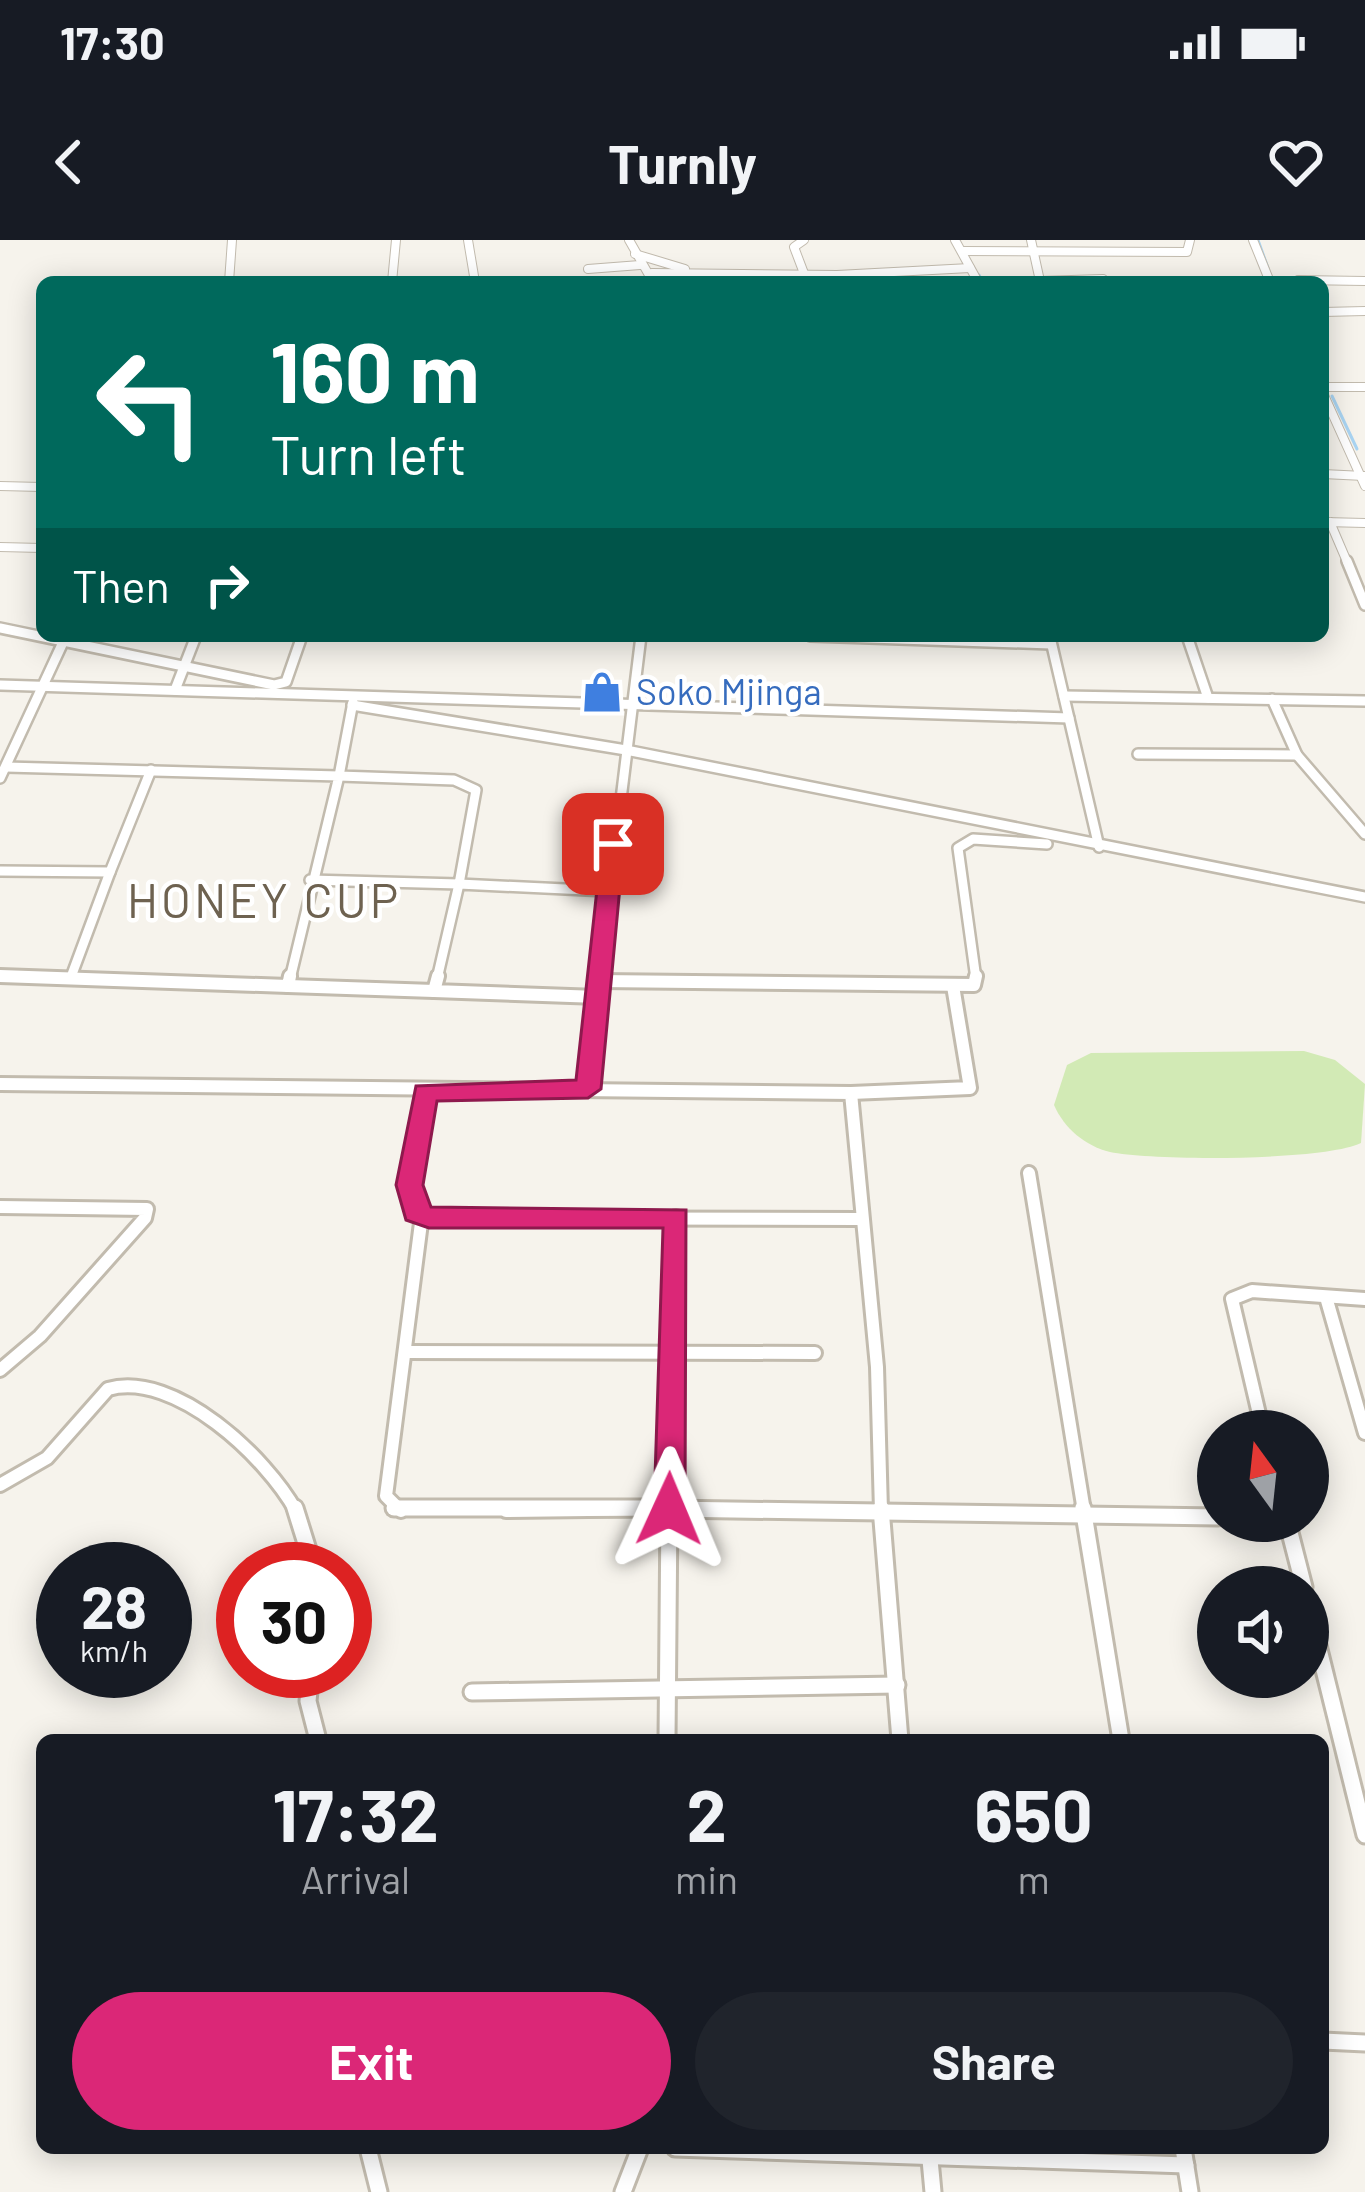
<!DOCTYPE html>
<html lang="en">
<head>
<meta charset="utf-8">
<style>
  body { margin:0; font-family:Barlow,sans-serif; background:#20242c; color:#f1f3f6; height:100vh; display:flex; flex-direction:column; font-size:45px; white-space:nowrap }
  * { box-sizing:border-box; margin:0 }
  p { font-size:39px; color:#9ea1a6 }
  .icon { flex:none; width:66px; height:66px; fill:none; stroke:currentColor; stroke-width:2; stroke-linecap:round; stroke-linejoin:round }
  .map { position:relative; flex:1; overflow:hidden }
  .details { position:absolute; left:36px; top:1494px; width:1293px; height:420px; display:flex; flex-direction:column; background:#171b24; border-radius:18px; box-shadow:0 6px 30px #0003 }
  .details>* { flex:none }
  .top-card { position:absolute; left:36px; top:36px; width:1293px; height:366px; border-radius:18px; box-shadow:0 6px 30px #0003; background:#00695c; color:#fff; overflow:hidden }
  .needle { width:78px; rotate:345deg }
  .buttons { position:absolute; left:1197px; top:1170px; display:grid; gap:24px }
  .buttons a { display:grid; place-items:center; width:132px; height:132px; border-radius:50%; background:#171b24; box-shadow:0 6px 30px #0003; font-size:60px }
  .speed { position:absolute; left:36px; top:1302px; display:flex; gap:24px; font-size:60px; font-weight:700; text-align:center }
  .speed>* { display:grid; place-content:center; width:156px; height:156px; border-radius:50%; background:#171b24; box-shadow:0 6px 30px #0003; line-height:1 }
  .speed small { font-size:30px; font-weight:400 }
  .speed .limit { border:18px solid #d22; background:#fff; color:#111 }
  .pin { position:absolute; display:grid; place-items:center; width:102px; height:102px; color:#fff; margin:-51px; border-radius:24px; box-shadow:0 6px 18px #0006 }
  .me { position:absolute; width:132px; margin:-66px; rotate:1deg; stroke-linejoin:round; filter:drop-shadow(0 0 9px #0008) }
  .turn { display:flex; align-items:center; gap:42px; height:252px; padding:0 36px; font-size:54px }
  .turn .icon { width:156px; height:156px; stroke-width:2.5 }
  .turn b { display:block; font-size:84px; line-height:102px }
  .then { display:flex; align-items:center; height:114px; padding:0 36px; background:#0003; gap:24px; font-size:45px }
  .eta { display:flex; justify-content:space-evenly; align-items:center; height:204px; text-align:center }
  .eta b { font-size:72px; font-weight:700; line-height:84px }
  .button { display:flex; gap:24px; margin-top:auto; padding:24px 36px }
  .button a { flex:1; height:138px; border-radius:72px; background:#db2777; color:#fff; font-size:48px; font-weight:700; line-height:138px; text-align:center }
  .button a+a { background:#20242c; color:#f1f3f6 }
  .status { display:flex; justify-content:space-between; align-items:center; height:84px; padding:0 60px; background:#171b24; direction:ltr }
  .status svg { height:33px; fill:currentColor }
  header { display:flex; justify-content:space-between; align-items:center; height:156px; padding:0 36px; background:#171b24; font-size:54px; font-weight:700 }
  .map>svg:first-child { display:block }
  .green { fill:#d2eab5 }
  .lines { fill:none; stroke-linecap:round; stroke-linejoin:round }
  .stream { stroke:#a9d4f2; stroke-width:3 }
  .minor-far3-casing { stroke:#c2bbae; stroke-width:10 }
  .minor-far2-casing { stroke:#c2bbae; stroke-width:14 }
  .minor-far1-casing { stroke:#c2bbae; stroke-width:18 }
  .minor-casing { stroke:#c2bbae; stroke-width:21 }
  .minor-far3 { stroke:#fff; stroke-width:8 }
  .minor-far2 { stroke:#fff; stroke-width:9 }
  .minor-far1 { stroke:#fff; stroke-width:12 }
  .minor { stroke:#fff; stroke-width:15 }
  .route { fill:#db2777; stroke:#8e194d; stroke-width:3 }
  .labels { text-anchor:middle; stroke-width:9; stroke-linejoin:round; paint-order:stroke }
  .far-shop-label { font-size:36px; fill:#366cbe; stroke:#fff; text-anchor:start }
  .quarter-label { font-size:48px; letter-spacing:3px; fill:#6e6250; stroke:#fff }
</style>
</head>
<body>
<div class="status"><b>17:30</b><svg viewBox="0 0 49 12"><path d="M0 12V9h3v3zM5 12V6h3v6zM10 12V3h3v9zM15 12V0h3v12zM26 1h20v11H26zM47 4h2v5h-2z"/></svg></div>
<header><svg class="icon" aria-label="back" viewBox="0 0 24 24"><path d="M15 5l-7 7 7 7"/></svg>Turnly<svg class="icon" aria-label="heart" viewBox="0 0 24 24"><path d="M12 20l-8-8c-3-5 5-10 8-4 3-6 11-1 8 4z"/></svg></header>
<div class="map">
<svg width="1365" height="1952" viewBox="0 0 1365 1952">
  <rect width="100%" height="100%" fill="#f6f3ec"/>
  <path class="green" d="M1304,811L1335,820L1365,844L1361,903C1324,921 1153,921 1110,912C1085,906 1064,888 1054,865L1067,825L1091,813Z"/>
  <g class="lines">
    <g class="stream">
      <polyline points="1258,0 1268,28"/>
      <polyline points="979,35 983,42"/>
      <polyline points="1332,156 1357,209"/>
    </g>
    <g class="minor-far3-casing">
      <g id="minor-far3">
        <polyline points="468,0 475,42"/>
        <polyline points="629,0 653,42"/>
        <polyline points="804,0 794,7 805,36"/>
        <polyline points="955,0 978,42"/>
        <polyline points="1031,0 1040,41 1103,39"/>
        <polyline points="1253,0 1270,42"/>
        <polyline points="962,11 1187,12 1190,0"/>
        <polyline points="635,14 685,29"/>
        <polyline points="588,29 640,25"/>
        <polyline points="652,33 837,35 970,28"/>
        <polyline points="1298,40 1365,41"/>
        <polyline points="229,42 232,0"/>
        <polyline points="392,42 396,0"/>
        <polyline points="1323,72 1365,71"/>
        <polyline points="1323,147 1365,147"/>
        <polyline points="1323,153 1365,246"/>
        <polyline points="1323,234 1364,236"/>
        <polyline points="0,246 42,247"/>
        <polyline points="1324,282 1365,283"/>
        <polyline points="1330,282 1348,324"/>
        <polyline points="0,307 42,308"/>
      </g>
    </g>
    <g class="minor-far2-casing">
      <g id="minor-far2">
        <polyline points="1347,321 1365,365"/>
        <polyline points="0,388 274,445 286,442 302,396"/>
        <polyline points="810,396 1051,404"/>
        <polyline points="1187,396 1208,458"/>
        <polyline points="1050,397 1099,607"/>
        <polyline points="0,445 1069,478"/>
        <polyline points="175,450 196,396"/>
        <polyline points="1064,456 1365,461"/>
        <polyline points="1272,459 1297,515 1365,594"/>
        <polyline points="352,465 626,510 1365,657"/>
        <polyline points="1138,514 1297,515"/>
        <polyline points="6,527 339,536 290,739"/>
        <polyline points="0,538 65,398"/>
        <polyline points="0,631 110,632 151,530"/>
        <polyline points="310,640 459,644 476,550 454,540 339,536 353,462"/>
        <polyline points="0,736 85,739"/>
        <polyline points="71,737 110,632"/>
        <polyline points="437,739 459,644 607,651"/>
        <polyline points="599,739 641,396"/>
        <polyline points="976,739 958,608 973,599 1047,604"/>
      </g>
    </g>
    <g class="minor-far1-casing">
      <g id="minor-far1">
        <polyline points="0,736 288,746 290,736"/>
        <polyline points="438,736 434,751 598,757"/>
        <polyline points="599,741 974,745 976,736"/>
        <polyline points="288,746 434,751"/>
        <polyline points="0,844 851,853 877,1127 881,1271"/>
        <polyline points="588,849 599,736"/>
        <polyline points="425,852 410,945 416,972 429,978 860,979"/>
        <polyline points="851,853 970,848 953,746"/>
        <polyline points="1029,933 1084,1271"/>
        <polyline points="0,967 147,969 145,978 40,1096 0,1130"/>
        <polyline points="1326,1057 1365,1193"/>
        <polyline points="405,1112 815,1113"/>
        <polyline points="1263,1191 1232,1059 1252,1051 1365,1059"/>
        <path d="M0,1245L47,1218L108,1149C175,1130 267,1218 296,1271"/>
        <polyline points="401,1271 386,1256 422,975"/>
        <polyline points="506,1271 669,1269 676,977"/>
        <polyline points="669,1271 798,1271"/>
      </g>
    </g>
    <g class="minor-casing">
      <g id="minor">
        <polyline points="295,1268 314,1329"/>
        <polyline points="394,1268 669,1268"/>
        <polyline points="881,1268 900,1500"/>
        <polyline points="1083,1268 1121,1500"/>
        <polyline points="1287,1281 1304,1347"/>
        <polyline points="1308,1365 1365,1595"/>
        <polyline points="311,1431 308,1461 318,1500"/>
        <polyline points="472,1452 897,1445"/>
        <polyline points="667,1500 669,1269 1218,1277"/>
        <polyline points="1323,1801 1365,1803"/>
        <polyline points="368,1908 379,1952"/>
        <polyline points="675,1908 1186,1925"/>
        <polyline points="1183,1908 1190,1952"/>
        <polyline points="929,1909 933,1952"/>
        <polyline points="623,1952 640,1908"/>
      </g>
    </g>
    <use href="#minor-far3" class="minor-far3"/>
    <use href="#minor-far2" class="minor-far2"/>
    <use href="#minor-far1" class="minor-far1"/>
    <use href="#minor" class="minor"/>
  </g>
  <polygon class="route" points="613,597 624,604 601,849 588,858 437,861 423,945 431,967 686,970 685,1269 669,1283 654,1269 663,988 429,988 406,980 396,945 416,846 576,840 602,604"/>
  <defs>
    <g id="shop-bare" transform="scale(3.24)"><path d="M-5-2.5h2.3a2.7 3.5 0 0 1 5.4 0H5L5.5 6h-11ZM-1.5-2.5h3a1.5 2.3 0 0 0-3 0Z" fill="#3f7fe0" stroke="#fff" stroke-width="2.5" paint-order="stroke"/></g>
  </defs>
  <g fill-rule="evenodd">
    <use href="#shop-bare" x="602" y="452"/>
  </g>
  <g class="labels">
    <g class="far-shop-label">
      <text x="636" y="465">Soko Mjinga</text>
    </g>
    <g class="quarter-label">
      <text x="264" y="678">HONEY CUP</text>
    </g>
  </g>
</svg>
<div class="buttons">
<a><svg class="needle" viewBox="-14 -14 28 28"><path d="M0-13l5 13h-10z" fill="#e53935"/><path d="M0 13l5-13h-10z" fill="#9ea1a6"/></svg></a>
<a><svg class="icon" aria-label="sound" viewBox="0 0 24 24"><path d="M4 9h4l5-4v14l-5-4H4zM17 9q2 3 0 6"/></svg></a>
</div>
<div class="speed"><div>28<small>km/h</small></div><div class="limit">30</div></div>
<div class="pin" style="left:613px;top:604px;background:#d93025"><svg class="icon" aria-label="arrive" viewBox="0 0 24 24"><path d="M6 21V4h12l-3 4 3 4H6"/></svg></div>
<svg class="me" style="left:669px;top:1269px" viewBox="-20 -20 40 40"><path d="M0-17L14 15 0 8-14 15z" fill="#db2777" stroke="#fff" stroke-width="4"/></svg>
<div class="top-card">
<div class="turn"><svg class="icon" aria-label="left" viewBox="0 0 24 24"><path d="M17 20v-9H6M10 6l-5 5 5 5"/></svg><div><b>160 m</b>Turn left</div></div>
<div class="then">Then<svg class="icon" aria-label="right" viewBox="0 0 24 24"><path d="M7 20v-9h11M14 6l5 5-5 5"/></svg></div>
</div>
<section class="details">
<div class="eta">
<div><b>17:32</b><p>Arrival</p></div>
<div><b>2</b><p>min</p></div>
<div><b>650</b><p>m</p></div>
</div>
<div class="button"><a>Exit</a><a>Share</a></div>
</section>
</div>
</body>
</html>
